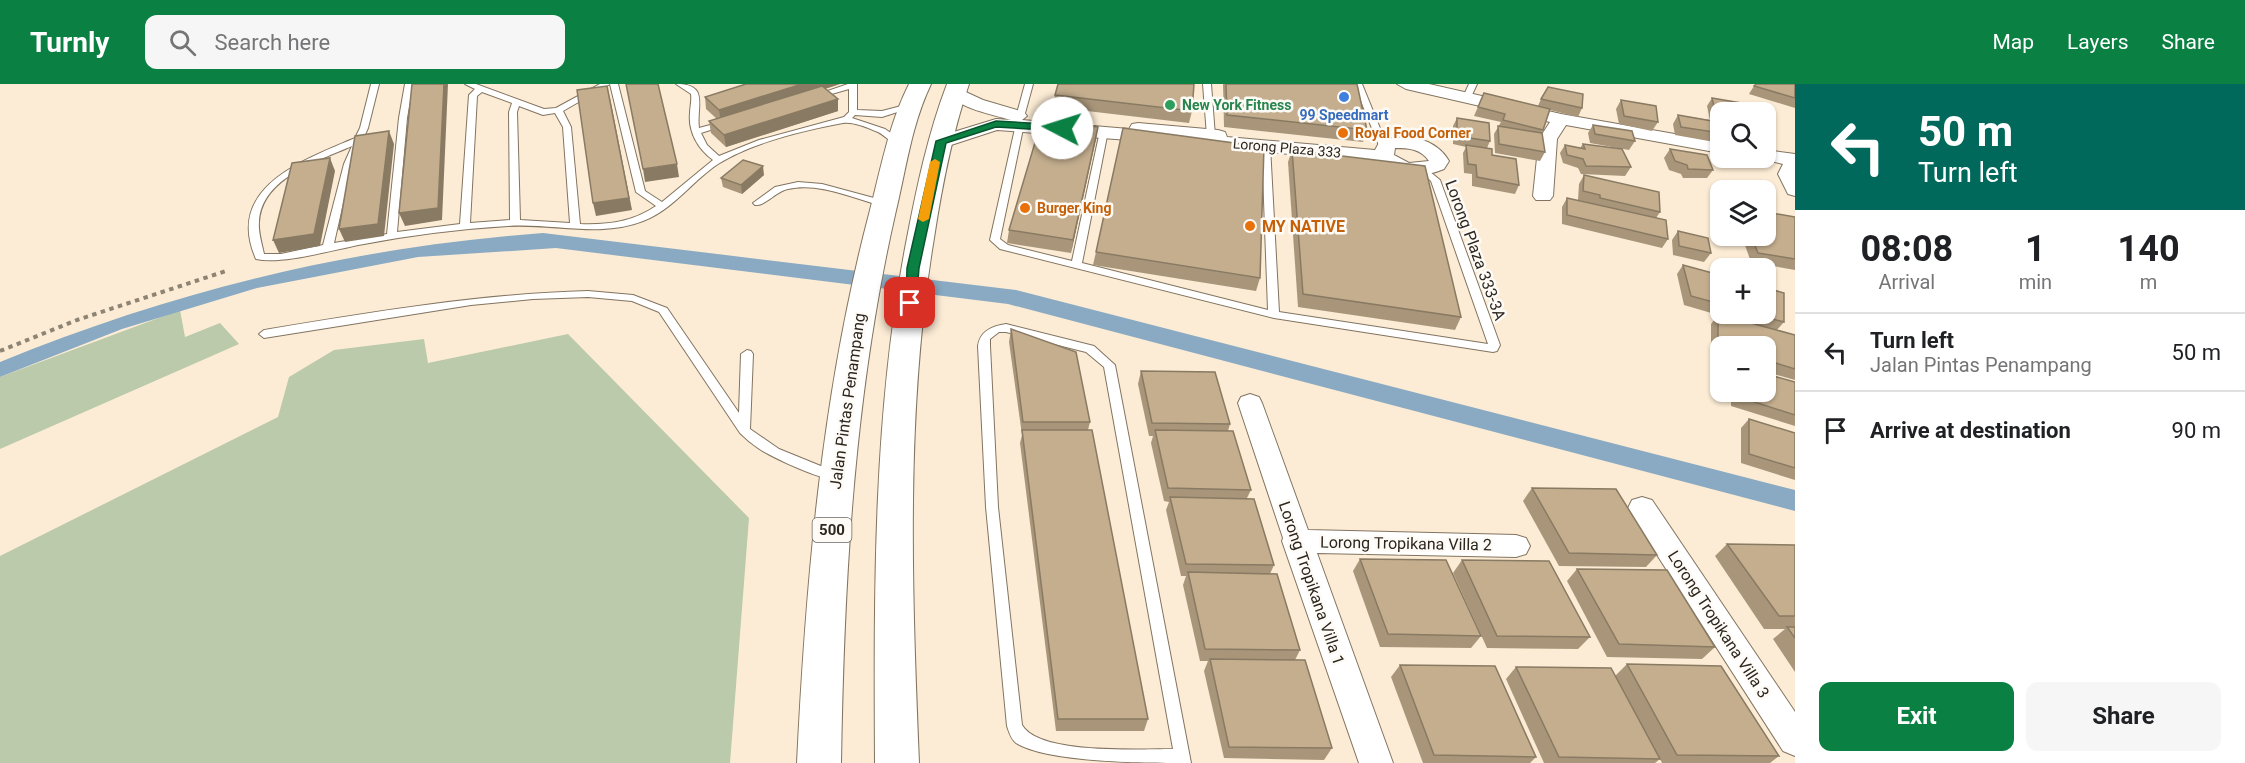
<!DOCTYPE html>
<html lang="en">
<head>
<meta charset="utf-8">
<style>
  body { margin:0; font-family:Roboto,sans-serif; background:#f6f6f6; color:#202124; height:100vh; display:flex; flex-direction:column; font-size:22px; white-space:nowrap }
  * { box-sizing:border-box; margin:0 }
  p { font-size:20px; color:#757577 }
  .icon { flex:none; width:33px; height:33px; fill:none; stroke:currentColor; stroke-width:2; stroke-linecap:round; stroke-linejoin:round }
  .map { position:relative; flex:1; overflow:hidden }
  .side { display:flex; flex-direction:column; background:#fff; width:450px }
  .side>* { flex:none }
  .banner { background:#00695c; color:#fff; overflow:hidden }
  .controls { position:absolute; left:1710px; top:18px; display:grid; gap:12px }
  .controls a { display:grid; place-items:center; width:66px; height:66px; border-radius:12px; background:#fff; box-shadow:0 2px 4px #0004; font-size:30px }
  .pin { position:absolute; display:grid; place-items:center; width:51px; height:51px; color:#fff; margin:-26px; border-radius:12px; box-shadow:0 3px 9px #0006 }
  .me { position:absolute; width:66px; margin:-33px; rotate:275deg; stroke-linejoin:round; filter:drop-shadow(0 0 4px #0008) }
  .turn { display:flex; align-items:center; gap:21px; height:126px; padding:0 24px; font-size:27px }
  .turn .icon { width:78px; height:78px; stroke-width:2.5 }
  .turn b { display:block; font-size:42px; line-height:51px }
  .eta { display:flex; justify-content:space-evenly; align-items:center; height:102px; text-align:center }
  .eta b { font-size:36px; font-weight:700; line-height:42px }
  .cta { display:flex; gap:12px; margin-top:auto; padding:12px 24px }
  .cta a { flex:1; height:69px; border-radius:12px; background:#0b8043; color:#fff; font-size:24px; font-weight:700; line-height:69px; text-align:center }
  .cta a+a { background:#f6f6f6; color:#202124 }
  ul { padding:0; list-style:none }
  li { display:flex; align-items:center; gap:18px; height:78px; padding:0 24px; border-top:2px solid #e0e0e0 }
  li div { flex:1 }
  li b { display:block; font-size:22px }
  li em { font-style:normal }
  header { display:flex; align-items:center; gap:36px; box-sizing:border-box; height:84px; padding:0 30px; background:#0b8043; color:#fff }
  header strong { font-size:28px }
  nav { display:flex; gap:33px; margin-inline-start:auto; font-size:21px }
  .search { width:420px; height:54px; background:#f6f6f6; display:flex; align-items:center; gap:15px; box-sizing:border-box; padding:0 21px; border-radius:12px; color:#757577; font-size:22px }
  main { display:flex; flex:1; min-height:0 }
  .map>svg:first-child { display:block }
  .green { fill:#bacaaa }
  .water { fill:#89aac2 }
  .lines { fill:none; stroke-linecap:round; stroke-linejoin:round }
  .service-casing { stroke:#827460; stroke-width:2 }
  .minor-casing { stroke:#827460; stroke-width:2 }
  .primary-casing { stroke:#827460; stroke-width:2 }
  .path { stroke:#8e8474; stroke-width:4; stroke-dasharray:4.5 4.5; stroke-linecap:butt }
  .service { fill:#fff; fill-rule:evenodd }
  .minor { fill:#fff; fill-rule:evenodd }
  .primary { fill:#fff; fill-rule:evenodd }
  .wall { fill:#a9967a }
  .shaded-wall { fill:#897a63 }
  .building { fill:#c4ae8e; stroke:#897a63; stroke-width:1.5 }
  .route { fill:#0b8043; stroke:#07532c; stroke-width:1.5 }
  .slow { fill:#f59e0b }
  .shop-dot { fill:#3f7fe0; stroke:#fefbf7; stroke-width:2 }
  .leisure-dot { fill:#2e9e5b; stroke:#fefbf7; stroke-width:2 }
  .food-dot { fill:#e8710a; stroke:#fefbf7; stroke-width:2 }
  .labels { text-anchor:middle; stroke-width:5; stroke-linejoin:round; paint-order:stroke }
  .far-leisure-label { font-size:14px; font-weight:bold; fill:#27864d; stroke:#fefbf7; text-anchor:start }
  .far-shop-label { font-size:14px; font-weight:bold; fill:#366cbe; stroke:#fefbf7 }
  .far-food-label { font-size:14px; font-weight:bold; fill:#c56008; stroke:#fefbf7; text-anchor:start }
  .far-street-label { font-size:14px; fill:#2c261e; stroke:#fefbf7 }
  .shield { fill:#fefbf7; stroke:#6b665f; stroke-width:1.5 }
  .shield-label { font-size:15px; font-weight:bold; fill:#2c261e }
  .food-label { font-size:16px; font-weight:bold; fill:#c56008; stroke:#fefbf7; text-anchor:start }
  .street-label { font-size:16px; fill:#2c261e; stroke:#fefbf7 }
</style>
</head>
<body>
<header>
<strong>Turnly</strong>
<div class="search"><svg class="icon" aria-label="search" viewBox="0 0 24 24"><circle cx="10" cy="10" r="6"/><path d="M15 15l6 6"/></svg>Search here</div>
<nav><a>Map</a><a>Layers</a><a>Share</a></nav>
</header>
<main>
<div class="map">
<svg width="1795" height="679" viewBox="0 0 1795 679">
  <rect width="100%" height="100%" fill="#fcecd5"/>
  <g class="green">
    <polygon points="180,226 185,253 220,239 239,260 0,365 0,293"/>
    <polygon points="568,250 749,434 730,679 0,679 0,472 278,333 289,293 334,266 424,255 428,279"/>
  </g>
  <path class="water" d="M543,149L1016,206L1795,406V427L1008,220L556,164L418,173L257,204L122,245L0,293V278C176,206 353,163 543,149Z"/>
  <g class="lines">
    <g class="service-casing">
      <g id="service">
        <path d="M371,0H379L368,44L352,80L334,159L387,150L399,34L405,0H413L407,34L397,148L460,140L469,11L475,5L465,0H476L544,25L556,24L600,0H618L645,107L662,118L713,76C698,65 688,48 690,29C690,23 692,17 691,10L676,0C710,0 696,22 699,44L725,37L729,40L701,49L707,61L719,72L759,56L844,33L849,28V5L814,15L810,13L848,0H857V26L882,27L909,20L913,23L882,33L855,31L852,34L885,45L901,56V60C892,61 886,52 878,48C869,44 852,37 843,39C805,46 751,59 718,80C692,97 673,126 643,137C599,154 553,139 508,142C459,145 411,151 364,160C335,165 283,181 256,175C224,103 304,76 355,54L360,44ZM610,0L636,108L656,122C633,138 607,141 580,140L571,43L563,27ZM482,8L512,19L509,28L510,136L470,139L477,12ZM519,22L543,31L555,29L563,43L570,139L520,136L517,28ZM352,62L344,80L323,161L281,170H264C262,160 258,148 259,138C261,94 318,77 352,62Z"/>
        <polygon points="1025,0 1033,0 1024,33 1020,36 1016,33"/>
        <polygon points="1203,0 1211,0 1215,52 1211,55 1207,52"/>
        <polygon points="1354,0 1362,0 1388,64 1387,66 1381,66 1380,64"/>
        <polygon points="1469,0 1477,0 1471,13 1467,15 1463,13"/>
        <polygon points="1020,37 1024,40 1000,155 1008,161 1072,177 1100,47 1107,45 1108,47 1082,179 1268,226 1262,62 1266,59 1270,62 1279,228 1488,260 1431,97 1419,86 1424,83 1440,96 1500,261 1497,267 1493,268 1274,234 1000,165 990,156 1016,40"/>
        <path d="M798,98L822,100L885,117L887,119L882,122C853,114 819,98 788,105C776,107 766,122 755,121L753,119L775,103Z"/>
        <path d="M588,207L633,211L667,224L739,329L741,270L747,266L751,267L753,270L750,345L779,365L838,389L840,392L838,395C826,399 771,373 758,364C752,360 746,355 740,349L659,228L632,217L588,213L533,215L471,221L264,254L259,250L264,246C372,228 479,210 588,207Z"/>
        <path d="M1006,240L1094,262L1115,281L1191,679C1149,679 1048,679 1016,659C1011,655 1009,648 1007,642L986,423L978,262C980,247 992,242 1006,240ZM999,248H1006L1086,268L1104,283L1173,665C1140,665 1039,671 1022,641L998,423L990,262V255Z"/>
      </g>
    </g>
    <g class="minor-casing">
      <g id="minor">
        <polygon points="1397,0 1429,0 1561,30 1720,58 1720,69 1566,41 1557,55 1553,112 1550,116 1536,116 1533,112 1539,55 1550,38 1406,5"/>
        <path d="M955,3L983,16L1024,28L1027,32L1022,36L1129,45L1132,40L1138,39L1218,46L1225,48L1227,53L1375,66L1380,57C1405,49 1435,53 1449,77L1444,85C1423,94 1398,94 1380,78L1200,62L1193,60L1192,55L1164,52L1155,58L997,46L948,62H934L932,58L934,54L996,35L1011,36C991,30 960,25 946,8L949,4ZM1395,64C1409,64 1421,65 1429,77L1409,79L1394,71Z"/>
        <polygon points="1766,66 1795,70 1795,112 1788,110 1778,90 1783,80 1758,74 1766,74"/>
        <polygon points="1250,310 1259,313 1262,319 1308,446 1516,451 1526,454 1530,462 1526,470 1516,473 1317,469 1393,679 1359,679 1282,457 1283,454 1238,319 1241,313"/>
        <polygon points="1642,413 1652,416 1795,628 1795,672 1783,667 1632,432 1628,424 1632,416"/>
      </g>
    </g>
    <g class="primary-casing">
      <g id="primary">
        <path d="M909,0H931C911,42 906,86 895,131C854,311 844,495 841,679H797C806,494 822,309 869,130C881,85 888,42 909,0Z"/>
        <path d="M947,0H969C952,50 942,102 934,154C905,328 912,504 919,679H875C874,503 873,327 907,154C917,102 928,50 947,0Z"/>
      </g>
    </g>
    <polyline class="path" points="0,267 77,236 226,187"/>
    <use href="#service" class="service"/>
    <use href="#minor" class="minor"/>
    <use href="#primary" class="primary"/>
  </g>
  <g class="wall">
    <polygon points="840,0 825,5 838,15 838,27 726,63 711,49 709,37 717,35 706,25 705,13"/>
    <polygon points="1223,0 1357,0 1367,46 1363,58 1224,43"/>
    <polygon points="1795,0 1795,24 1749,10 1754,2"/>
    <polygon points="1484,9 1538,22 1541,15 1582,24 1578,33 1550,26 1542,49 1545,68 1540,77 1495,69 1494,50 1501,38 1474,32"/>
    <polygon points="1055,11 1192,27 1189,39 1053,23"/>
    <polygon points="1712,14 1720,28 1720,59 1675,51 1673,40 1678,31 1710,36 1707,22"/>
    <polygon points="1621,16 1658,38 1652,47 1619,40 1616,25"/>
    <polygon points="1457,34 1490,57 1487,64 1492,71 1519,101 1515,110 1472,102 1472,90 1464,89 1463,69 1466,63 1453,60 1453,42"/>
    <polygon points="1593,41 1635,57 1629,66 1590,59 1588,49"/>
    <polygon points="1098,43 1071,169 1007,159 1009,146"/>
    <polygon points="1583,60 1631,83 1625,92 1581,90 1578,84 1563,79 1560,69 1565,61 1580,64"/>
    <polygon points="1670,65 1713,86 1707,94 1683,94 1681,90 1669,86 1664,74"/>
    <polygon points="1292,66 1461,233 1455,246 1298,223 1288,78"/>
    <polygon points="764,91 742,110 723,103 721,94"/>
    <polygon points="1584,91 1660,128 1656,134 1668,155 1662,164 1562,140 1562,123 1567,114 1595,120 1578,116 1579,100"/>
    <polygon points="1795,133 1795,186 1751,178 1742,153 1743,152 1766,152"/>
    <polygon points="1678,147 1711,169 1704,178 1673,171 1672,156"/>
    <polygon points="1096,168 1260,194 1256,207 1093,181"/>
    <polygon points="1683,181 1720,191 1720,230 1766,230 1784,238 1777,246 1795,251 1795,296 1766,288 1766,262 1720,262 1720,275 1711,272 1711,240 1718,231 1684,221 1677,190"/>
    <polygon points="1011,245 1090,338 1088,346 1148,635 1144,647 1056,647 1020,359 1022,351 1009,258"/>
    <polygon points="1141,287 1230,340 1228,347 1251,406 1247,414 1274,481 1270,490 1300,566 1295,576 1332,664 1324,676 1224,674 1204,587 1208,577 1200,577 1183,501 1186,492 1181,492 1166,426 1169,418 1164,417 1151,359 1153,352 1149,352 1138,300"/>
    <polygon points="1795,298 1795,342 1731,322 1731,308 1766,308"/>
    <polygon points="1749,335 1795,349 1795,396 1741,379 1741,344"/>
    <polygon points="1532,404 1657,471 1646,483 1559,482 1523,417"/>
    <polygon points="1727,460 1795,461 1795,588 1773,555 1785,545 1764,545 1715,472"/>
    <polygon points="1360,475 1481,552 1471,564 1380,563 1353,487"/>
    <polygon points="1462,476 1590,553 1578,565 1487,564 1453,489"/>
    <polygon points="1577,485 1715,563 1702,575 1607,573 1567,497"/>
    <polygon points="1627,580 1779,672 1770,679 1662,679 1660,675 1655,679 1544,679 1506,595 1516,583 1615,592"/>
    <polygon points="1400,581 1536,673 1530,679 1423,679 1391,593"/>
  </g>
  <g class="shaded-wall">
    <polygon points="444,0 448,0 442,136 405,142 399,129"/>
    <polygon points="802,0 840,0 721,38 719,26"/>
    <polygon points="610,14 632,126 596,132 593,119"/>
    <polygon points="838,15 838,27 726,63 724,51"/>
    <polygon points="1098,43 1096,55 1071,169 1073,156"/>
    <polygon points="389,47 394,60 384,152 345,158 339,145"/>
    <polygon points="330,74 335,87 320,162 279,169 273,156"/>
    <polygon points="677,80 679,93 645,98 643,85"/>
    <polygon points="763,82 764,91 742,110 741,101"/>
  </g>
  <g class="building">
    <polygon points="412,0 444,0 438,124 399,129"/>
    <polygon points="626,0 658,0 677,80 643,85"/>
    <polygon points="746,0 802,0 719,26 705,13"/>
    <polygon points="1058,0 1194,0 1192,27 1055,11"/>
    <polygon points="1226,0 1357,0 1367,46 1227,31"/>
    <polygon points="1756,0 1795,0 1795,14 1754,2"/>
    <polygon points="607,2 629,114 593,119 577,6"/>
    <polygon points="822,2 838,15 724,51 709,37"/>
    <polygon points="1548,3 1583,10 1582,24 1541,15"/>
    <polygon points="1484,9 1550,25 1543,46 1503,36 1505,30 1478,23"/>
    <polygon points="1712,14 1747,20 1750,27 1758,28 1720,28 1720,39 1718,39"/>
    <polygon points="1621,16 1656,22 1658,38 1624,32"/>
    <polygon points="1678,31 1712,37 1715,42 1720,43 1720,49 1681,43"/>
    <polygon points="1457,34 1489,39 1490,57 1457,52"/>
    <polygon points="1042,35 1098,43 1073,156 1009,146"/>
    <polygon points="1593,41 1632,47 1635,57 1595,50"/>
    <polygon points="1498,42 1542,49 1545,68 1499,60"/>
    <polygon points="1123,44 1264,63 1260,194 1096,168"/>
    <polygon points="389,47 378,140 339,145 355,52"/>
    <polygon points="1583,60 1622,65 1631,83 1586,82 1583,75 1567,71 1565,61 1585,65"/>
    <polygon points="1466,61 1492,65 1492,71 1516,75 1519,101 1477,93 1476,81 1468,80"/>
    <polygon points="1670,65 1707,71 1713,86 1688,85 1687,81 1675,77"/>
    <polygon points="1292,66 1425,82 1461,233 1303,210"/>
    <polygon points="330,74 314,150 273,156 292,79"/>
    <polygon points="743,76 763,82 741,101 721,94"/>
    <polygon points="1584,91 1659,108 1660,128 1600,114 1600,111 1583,107"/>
    <polygon points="1567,114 1666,136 1668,155 1567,131"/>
    <polygon points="1766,128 1795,133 1795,175 1758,169 1751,152 1766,152"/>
    <polygon points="1678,147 1708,154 1711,169 1679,162"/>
    <polygon points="1683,181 1720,191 1720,220 1691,212"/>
    <polygon points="1766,204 1784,209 1784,238 1754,230 1766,230"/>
    <polygon points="1718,230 1795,251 1795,285 1766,276 1766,262 1718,263"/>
    <polygon points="1011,245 1076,268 1090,338 1023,338"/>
    <polygon points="1141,287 1215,288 1230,340 1152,339"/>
    <polygon points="1766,290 1795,298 1795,331 1739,313 1739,308 1766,308"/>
    <polygon points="1749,335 1795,349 1795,384 1749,370"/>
    <polygon points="1022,346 1092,346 1148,635 1058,635"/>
    <polygon points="1155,346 1233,347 1251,406 1168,404"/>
    <polygon points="1532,404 1616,405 1657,471 1569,469"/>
    <polygon points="1170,413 1254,415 1274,481 1186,480"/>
    <polygon points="1727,460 1795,461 1795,532 1779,532"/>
    <polygon points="1360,475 1446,476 1481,552 1388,550"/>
    <polygon points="1462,476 1549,477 1590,553 1497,552"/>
    <polygon points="1577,485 1667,486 1715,563 1619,560"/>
    <polygon points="1188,488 1277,490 1300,566 1205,565"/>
    <polygon points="1787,543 1795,543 1795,554"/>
    <polygon points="1210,575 1305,576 1332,664 1229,663"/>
    <polygon points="1627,580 1721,582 1779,672 1677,671"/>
    <polygon points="1400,581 1495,582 1536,673 1434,671"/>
    <polygon points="1516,583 1611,584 1660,675 1559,673"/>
  </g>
  <polygon class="route" points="996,37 1062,41 1067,44 1062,47 996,43 946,59 919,184 916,219 914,222 906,222 907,184 936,57"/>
  <polygon class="slow" points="935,75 940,78 929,135 923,138 918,135 930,78"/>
  <circle class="shop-dot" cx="1344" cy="13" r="6"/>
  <circle class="leisure-dot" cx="1170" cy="21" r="6"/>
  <g class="food-dot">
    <circle cx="1343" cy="49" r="6"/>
    <circle cx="1025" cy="124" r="6"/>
    <circle cx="1250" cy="142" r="6"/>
  </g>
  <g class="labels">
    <g class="far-leisure-label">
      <text x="1182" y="26">New York Fitness</text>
    </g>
    <g class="far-shop-label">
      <text x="1344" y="36">99 Speedmart</text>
    </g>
    <g class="far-food-label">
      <text x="1355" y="54">Royal Food Corner</text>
      <text x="1037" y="129">Burger King</text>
    </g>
    <g class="far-street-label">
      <text transform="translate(1287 64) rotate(5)" y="5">Lorong Plaza 333</text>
    </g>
    <rect class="shield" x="812.5" y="434" width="39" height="24" rx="4.5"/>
    <g class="shield-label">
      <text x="832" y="451">500</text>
    </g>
    <g class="food-label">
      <text x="1262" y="148">MY NATIVE</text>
    </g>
    <g class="street-label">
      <text transform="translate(1476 166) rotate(70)" y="6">Lorong Plaza 333-3A</text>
      <text transform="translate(847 317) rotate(-82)" y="6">Jalan Pintas Penampang</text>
      <text transform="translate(1406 459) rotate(1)" y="6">Lorong Tropikana Villa 2</text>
      <text transform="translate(1312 499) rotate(71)" y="6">Lorong Tropikana Villa 1</text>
      <text transform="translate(1719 540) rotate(57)" y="6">Lorong Tropikana Villa 3</text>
    </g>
  </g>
</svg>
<div class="controls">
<a><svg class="icon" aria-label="search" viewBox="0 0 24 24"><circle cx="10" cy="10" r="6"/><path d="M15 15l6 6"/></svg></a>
<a><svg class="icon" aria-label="layers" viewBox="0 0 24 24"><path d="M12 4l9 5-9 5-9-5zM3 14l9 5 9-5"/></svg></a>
<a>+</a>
<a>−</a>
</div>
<div class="pin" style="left:910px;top:219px;background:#d93025"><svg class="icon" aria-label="arrive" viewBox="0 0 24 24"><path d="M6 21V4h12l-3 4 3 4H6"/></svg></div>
<svg class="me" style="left:1062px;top:44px" viewBox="-20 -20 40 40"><circle r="19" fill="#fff"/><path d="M0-13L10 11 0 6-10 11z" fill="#0b8043"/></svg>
</div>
<section class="side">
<div class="banner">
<div class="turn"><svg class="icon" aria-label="left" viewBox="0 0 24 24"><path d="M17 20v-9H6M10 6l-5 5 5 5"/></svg><div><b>50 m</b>Turn left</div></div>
</div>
<div class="eta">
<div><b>08:08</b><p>Arrival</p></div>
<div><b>1</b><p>min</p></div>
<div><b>140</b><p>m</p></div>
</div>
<ul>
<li><svg class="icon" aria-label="left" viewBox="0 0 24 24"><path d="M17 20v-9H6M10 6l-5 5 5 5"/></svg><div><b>Turn left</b><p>Jalan Pintas Penampang</p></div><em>50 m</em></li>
<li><svg class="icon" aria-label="arrive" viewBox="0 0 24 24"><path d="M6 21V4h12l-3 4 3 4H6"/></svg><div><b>Arrive at destination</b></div><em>90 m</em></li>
</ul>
<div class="cta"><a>Exit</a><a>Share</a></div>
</section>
</main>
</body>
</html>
